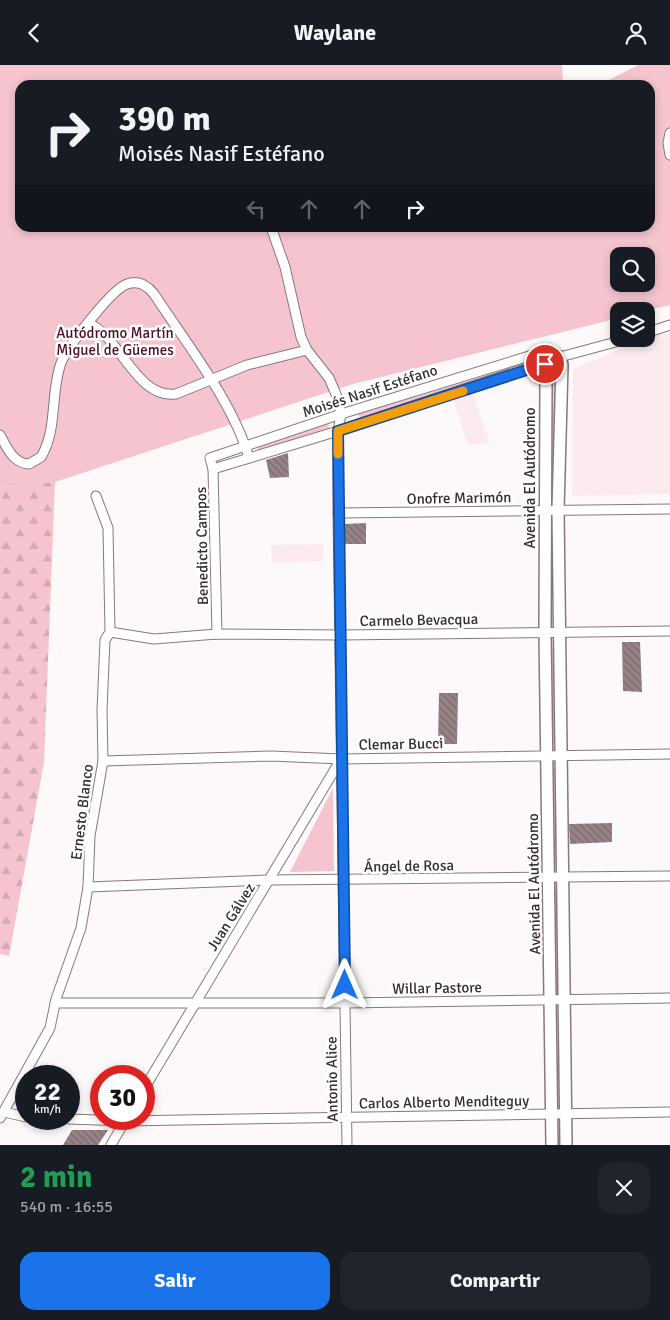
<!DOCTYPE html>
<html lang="es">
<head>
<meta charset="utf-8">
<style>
  body { margin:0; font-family:Signika,sans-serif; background:#20242c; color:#f1f3f6; height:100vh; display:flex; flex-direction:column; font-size:19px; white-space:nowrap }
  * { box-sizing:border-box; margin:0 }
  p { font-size:16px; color:#9ea1a6 }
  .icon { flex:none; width:28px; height:28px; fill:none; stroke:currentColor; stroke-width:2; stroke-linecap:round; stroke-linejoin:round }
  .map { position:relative; height:1080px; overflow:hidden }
  .panel { display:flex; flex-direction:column; background:#171b24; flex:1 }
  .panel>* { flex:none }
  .guide { position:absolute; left:15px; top:15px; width:640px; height:152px; border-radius:15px; box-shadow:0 2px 8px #0003; background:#171b24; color:#f1f3f6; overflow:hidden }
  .fabs { position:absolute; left:610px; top:182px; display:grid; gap:10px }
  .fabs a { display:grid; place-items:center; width:45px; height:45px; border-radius:10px; background:#171b24; box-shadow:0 2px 8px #0003; font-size:25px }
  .speed { position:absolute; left:15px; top:1000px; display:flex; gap:10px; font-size:25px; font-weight:700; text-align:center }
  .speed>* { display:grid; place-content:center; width:65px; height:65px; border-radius:50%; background:#171b24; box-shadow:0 2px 8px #0003; line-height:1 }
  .speed small { font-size:12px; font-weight:400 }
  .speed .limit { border:8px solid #d22; background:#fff; color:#111 }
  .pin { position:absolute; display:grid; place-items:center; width:42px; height:42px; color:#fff; margin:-21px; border:2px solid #fff; border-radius:50%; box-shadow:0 1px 5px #0007 }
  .me { position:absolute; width:55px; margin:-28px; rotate:0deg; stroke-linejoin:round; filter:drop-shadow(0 0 4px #0008) }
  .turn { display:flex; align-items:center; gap:18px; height:105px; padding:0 20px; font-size:22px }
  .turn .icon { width:65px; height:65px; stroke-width:2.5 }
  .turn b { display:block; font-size:35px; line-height:42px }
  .lanes { display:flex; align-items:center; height:48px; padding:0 20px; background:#0003; justify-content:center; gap:25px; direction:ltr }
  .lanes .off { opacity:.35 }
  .round { display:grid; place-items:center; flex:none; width:52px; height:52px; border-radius:15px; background:#20242c }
  .overview { display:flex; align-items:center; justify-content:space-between; height:85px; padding:0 20px }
  h1 { font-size:30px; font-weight:700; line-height:38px; color:#1e9e55 }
  .primary-button { display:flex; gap:10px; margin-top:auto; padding:10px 20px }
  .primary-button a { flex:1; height:58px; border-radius:15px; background:#1a73e8; color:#fff; font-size:20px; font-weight:700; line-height:58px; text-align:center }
  .primary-button a+a { background:#20242c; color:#f1f3f6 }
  header { display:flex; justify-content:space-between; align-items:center; height:65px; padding:0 20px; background:#171b24; font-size:22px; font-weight:700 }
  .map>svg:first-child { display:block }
  .built { fill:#fcebee }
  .green { fill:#f5c4ce; fill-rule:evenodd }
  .forest { fill:url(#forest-firs) }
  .building { fill:url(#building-back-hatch) }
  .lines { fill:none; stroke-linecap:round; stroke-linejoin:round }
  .minor-casing { stroke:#89777b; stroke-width:11 }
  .tertiary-casing { stroke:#89777b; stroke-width:14 }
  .minor { stroke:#fff; stroke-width:9 }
  .tertiary { stroke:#fff; stroke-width:11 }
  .route-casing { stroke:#114b97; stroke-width:12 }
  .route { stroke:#1a73e8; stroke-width:9 }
  .slow { stroke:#f59e0b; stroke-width:9 }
  .labels { text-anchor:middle; stroke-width:5; stroke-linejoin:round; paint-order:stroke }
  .park-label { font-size:15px; fill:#4e0e24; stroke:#fff }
  .street-label { font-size:15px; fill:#342c2e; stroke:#fff }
</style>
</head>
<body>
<header><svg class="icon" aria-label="back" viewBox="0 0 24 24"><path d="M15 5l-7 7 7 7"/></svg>Waylane<svg class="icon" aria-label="person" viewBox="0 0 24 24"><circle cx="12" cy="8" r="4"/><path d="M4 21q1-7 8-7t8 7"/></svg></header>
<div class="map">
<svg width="670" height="1080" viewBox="0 0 670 1080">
  <defs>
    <pattern id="forest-firs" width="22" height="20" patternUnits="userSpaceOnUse" patternTransform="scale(1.25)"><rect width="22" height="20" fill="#f5c4ce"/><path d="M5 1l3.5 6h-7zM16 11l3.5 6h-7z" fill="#d3a9b1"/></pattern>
    <pattern id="building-back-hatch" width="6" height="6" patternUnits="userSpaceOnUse" patternTransform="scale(1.25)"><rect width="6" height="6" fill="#958386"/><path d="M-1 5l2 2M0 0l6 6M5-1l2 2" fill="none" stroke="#7a6b6e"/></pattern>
  </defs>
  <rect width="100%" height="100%" fill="#fdf9fa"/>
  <g class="built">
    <polygon points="666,265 670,266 670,429 572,431 573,304"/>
    <polygon points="473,328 484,361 490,378 468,380 453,334"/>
    <polygon points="323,479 324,496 272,498 271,480"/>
  </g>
  <g class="green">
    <path d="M0,0H562L563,20H20V162H650V20H599L638,0H670V240L644,246H619V253L353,319L55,417L0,423ZM619,191H646V219H619Z"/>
    <polygon points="537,295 538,300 360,354 358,349"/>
    <polygon points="551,306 555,306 554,431 550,431"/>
    <polygon points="328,359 329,363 258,386 257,382"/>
    <polygon points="550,582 554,582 555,678 551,678"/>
    <polygon points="552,703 556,703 557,800 553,800"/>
    <polygon points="333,723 334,806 290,807"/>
    <rect x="554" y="824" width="4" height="98"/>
  </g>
  <polygon class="forest" points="55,417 44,697 9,891 0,889 0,423"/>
  <g class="building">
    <polygon points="288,388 289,412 270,413 266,395"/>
    <polygon points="366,458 366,479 345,479 345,459"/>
    <polygon points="622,577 640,577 642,627 623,626"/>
    <polygon points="439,628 458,628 457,679 438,679"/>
    <polygon points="612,758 612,777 570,779 569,759"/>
    <polygon points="72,1065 108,1065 98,1080 63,1080"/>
  </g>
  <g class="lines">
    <g class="minor-casing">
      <g id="minor">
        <polyline points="670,68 668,78 670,90"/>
        <polyline points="271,162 285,202 301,272 307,285"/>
        <path d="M88,258C121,272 136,334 176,329L247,300L307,285L329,313L338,334L341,349L338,366V448L347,1080"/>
        <polyline points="646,268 670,260"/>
        <path d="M0,370C7,383 13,398 29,399L41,392C58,364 50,328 61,298C67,282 112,224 127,219C138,215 147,220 154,229C186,278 233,337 249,393"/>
        <polyline points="213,404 338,366 560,292 627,274"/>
        <polyline points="338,448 670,444"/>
        <polyline points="110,567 154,574 217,569 339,570 670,566"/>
        <polyline points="217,569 213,404 210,393 341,349 539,288"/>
        <polyline points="103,696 271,691 341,694 670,689"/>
        <polyline points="88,822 270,815 670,811"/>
        <polyline points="55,938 345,938 670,933"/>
        <polyline points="144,1024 341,694"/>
        <polyline points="4,1047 26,1052"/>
        <polyline points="0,1053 50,963 56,934 81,863 88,822 90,771 103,696 102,645 105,575 110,567 108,463 96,431"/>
        <polyline points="69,1054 124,1056 670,1047"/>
        <polyline points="111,1080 126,1054"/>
      </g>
    </g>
    <g class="tertiary-casing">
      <g id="tertiary">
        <polyline points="539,288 552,289 560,292 562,300 558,445 566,1080"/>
        <polyline points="539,288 545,299 546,312 545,567 552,1080"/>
      </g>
    </g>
    <use href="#minor" class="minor"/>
    <use href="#tertiary" class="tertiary"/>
  </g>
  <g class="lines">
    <g class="route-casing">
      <polyline id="route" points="345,920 338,366 545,299"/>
    </g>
    <use href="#route" class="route"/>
    <polyline class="slow" points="338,389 338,366 463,326"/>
  </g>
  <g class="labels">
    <g class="park-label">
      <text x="115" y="273">Autódromo Martín<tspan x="115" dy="17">Miguel de Güemes</tspan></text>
    </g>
    <g class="street-label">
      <text transform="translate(370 326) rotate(-18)" y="5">Moisés Nasif Estéfano</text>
      <text transform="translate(530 413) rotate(-90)" y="5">Avenida El Autódromo</text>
      <text transform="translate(459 433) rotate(-1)" y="5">Onofre Marimón</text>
      <text transform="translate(202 481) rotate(-91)" y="5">Benedicto Campos</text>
      <text transform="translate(419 555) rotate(-1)" y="5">Carmelo Bevacqua</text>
      <text transform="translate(401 679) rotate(-1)" y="5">Clemar Bucci</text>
      <text transform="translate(82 747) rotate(-83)" y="5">Ernesto Blanco</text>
      <text transform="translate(409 801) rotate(-1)" y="5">Ángel de Rosa</text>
      <text transform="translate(534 819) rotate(-91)" y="5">Avenida El Autódromo</text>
      <text transform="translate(231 852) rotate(-58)" y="5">Juan Gálvez</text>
      <text transform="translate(437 923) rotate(-1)" y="5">Willar Pastore</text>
      <text transform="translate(332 1014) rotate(-91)" y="5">Antonio Alice</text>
      <text transform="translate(444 1037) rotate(-1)" y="5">Carlos Alberto Menditeguy</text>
    </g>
  </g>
</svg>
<div class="fabs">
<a><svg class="icon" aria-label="search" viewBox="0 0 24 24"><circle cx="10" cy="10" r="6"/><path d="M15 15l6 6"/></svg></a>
<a><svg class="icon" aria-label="layers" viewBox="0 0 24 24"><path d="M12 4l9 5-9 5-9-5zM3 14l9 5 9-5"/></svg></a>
</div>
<div class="speed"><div>22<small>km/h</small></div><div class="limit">30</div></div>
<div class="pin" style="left:545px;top:299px;background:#d93025"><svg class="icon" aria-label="arrive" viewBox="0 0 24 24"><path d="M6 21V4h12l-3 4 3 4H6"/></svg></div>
<svg class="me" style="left:345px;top:920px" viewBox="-20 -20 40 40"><path d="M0-17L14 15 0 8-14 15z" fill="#1a73e8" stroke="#fff" stroke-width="4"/></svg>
<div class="guide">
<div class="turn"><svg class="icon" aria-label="right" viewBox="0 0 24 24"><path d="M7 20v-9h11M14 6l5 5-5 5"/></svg><div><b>390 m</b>Moisés Nasif Estéfano</div></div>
<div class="lanes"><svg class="icon off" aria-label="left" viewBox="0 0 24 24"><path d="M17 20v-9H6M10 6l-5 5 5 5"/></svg><svg class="icon off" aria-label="ahead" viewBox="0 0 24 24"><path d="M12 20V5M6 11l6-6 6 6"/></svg><svg class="icon off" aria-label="ahead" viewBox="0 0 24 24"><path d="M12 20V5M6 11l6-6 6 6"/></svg><svg class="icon" aria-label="right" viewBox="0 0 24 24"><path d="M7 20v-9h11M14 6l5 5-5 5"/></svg></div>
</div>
</div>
<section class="panel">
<div class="overview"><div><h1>2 min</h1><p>540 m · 16:55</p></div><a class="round"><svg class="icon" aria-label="close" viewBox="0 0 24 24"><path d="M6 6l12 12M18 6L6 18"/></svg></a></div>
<div class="primary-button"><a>Salir</a><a>Compartir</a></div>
</section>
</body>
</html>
